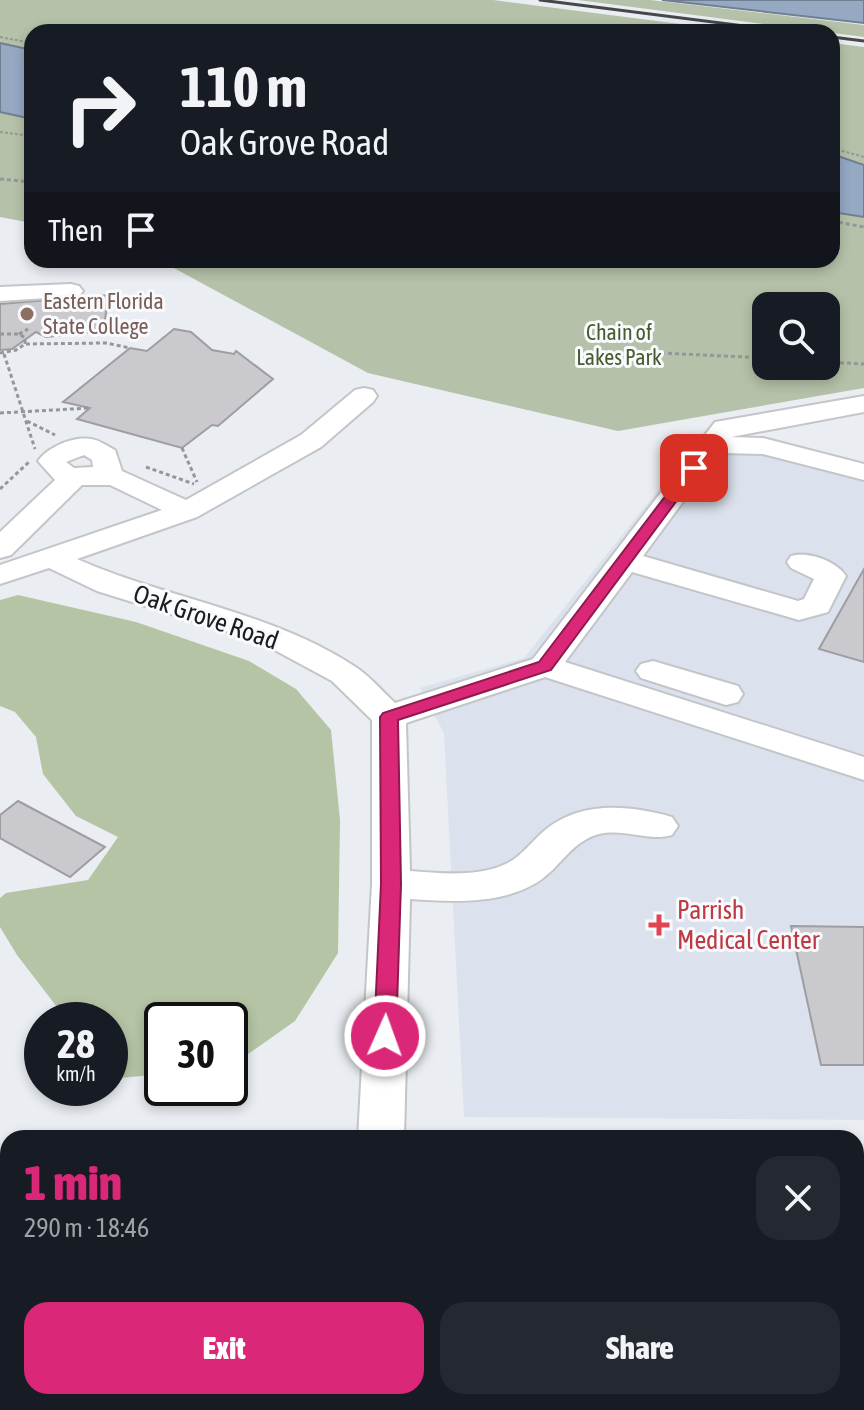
<!DOCTYPE html>
<html lang="en">
<head>
<meta charset="utf-8">
<style>
  body { margin:0; font-family:"Asap Condensed",sans-serif; background:#242831; color:#f1f3f6; height:100vh; display:flex; flex-direction:column; font-size:30px; white-space:nowrap }
  * { box-sizing:border-box; margin:0 }
  p { font-size:26px; color:#9ea1a6 }
  .icon { flex:none; width:44px; height:44px; fill:none; stroke:currentColor; stroke-width:2; stroke-linecap:round; stroke-linejoin:round }
  .map { position:relative; flex:1; overflow:hidden }
  .side { position:absolute; left:0px; top:1130px; width:864px; height:280px; display:flex; flex-direction:column; background:#171b24; border-radius:24px 24px 0 0; box-shadow:0 4px 12px #0003 }
  .side>* { flex:none }
  .guide { position:absolute; left:24px; top:24px; width:816px; height:244px; border-radius:24px; box-shadow:0 4px 12px #0003; background:#171b24; color:#f1f3f6; overflow:hidden }
  .buttons { position:absolute; left:752px; top:292px; display:grid; gap:16px }
  .buttons a { display:grid; place-items:center; width:88px; height:88px; border-radius:16px; background:#171b24; box-shadow:0 4px 12px #0003; font-size:40px }
  .speed { position:absolute; left:24px; top:1002px; display:flex; gap:16px; font-size:40px; font-weight:700; text-align:center }
  .speed>* { display:grid; place-content:center; width:104px; height:104px; border-radius:50%; background:#171b24; box-shadow:0 4px 12px #0003; line-height:1 }
  .speed small { font-size:20px; font-weight:400 }
  .speed .limit { border:4px solid #111; border-radius:12px; background:#fff; color:#111 }
  .pin { position:absolute; display:grid; place-items:center; width:68px; height:68px; color:#fff; margin:-34px; border-radius:16px; box-shadow:0 4px 12px #0006 }
  .me { position:absolute; width:88px; margin:-44px; rotate:2deg; stroke-linejoin:round; filter:drop-shadow(0 0 6px #0008) }
  .turn { display:flex; align-items:center; gap:28px; height:168px; padding:0 24px; font-size:36px }
  .turn .icon { width:104px; height:104px; stroke-width:2.5 }
  .turn b { display:block; font-size:56px; line-height:68px }
  .then { display:flex; align-items:center; height:76px; padding:0 24px; background:#0003; gap:16px; font-size:30px }
  .round { display:grid; place-items:center; flex:none; width:84px; height:84px; border-radius:24px; background:#242831 }
  .summary { display:flex; align-items:center; justify-content:space-between; height:136px; padding:0 24px }
  h1 { font-size:48px; font-weight:800; line-height:60px; color:#db2777 }
  .button { display:flex; gap:16px; margin-top:auto; padding:16px 24px }
  .button a { flex:1; height:92px; border-radius:24px; background:#db2777; color:#fff; font-size:32px; font-weight:800; line-height:92px; text-align:center }
  .button a+a { background:#242831; color:#f1f3f6 }
  .map>svg:first-child { display:block }
  .built { fill:#dce2ed }
  .green { fill:#b5c1a8; fill-rule:evenodd }
  .forest { fill:#b5c4a5 }
  .water { fill:#95a9c3; stroke:#707f91; stroke-width:2 }
  .building { fill:#cac9cd; stroke:#9e9da1; stroke-width:2 }
  .lines { fill:none; stroke-linecap:round; stroke-linejoin:round }
  .minor-casing { stroke:#c3c5c9; stroke-width:4 }
  .major-casing { stroke:#c3c5c9; stroke-width:4 }
  .path-far2 { stroke:#949699; stroke-width:2; stroke-dasharray:3 2; stroke-linecap:butt }
  .path-far1 { stroke:#949699; stroke-width:3; stroke-dasharray:4 3; stroke-linecap:butt }
  .path { stroke:#949699; stroke-width:5; stroke-dasharray:8 5; stroke-linecap:butt }
  .minor { fill:#fff; fill-rule:evenodd }
  .major { fill:#fff; fill-rule:evenodd }
  .rail { stroke:#464749; stroke-width:3 }
  .route { fill:#db2777; stroke:#8e194d; stroke-width:2 }
  .education-dot { fill:#8d6e63; stroke:#f8fafe; stroke-width:3 }
  .health-dot { fill:#e0444e; stroke:#f8fafe; stroke-width:3 }
  .labels { text-anchor:middle; stroke-width:6; stroke-linejoin:round; paint-order:stroke }
  .far-education-label { font-size:22px; fill:#785e54; stroke:#f8fafe; text-anchor:start }
  .far-park-label { font-size:22px; fill:#475b2c; stroke:#f8fafe }
  .street-label { font-size:26px; fill:#1b1c1d; stroke:#f8fafe }
  .health-label { font-size:26px; fill:#be3a42; stroke:#f8fafe; text-anchor:start }
</style>
</head>
<body>
<div class="map">
<svg width="864" height="1410" viewBox="0 0 864 1410">
  <rect width="100%" height="100%" fill="#eaedf1"/>
  <polygon class="built" points="710,425 864,462 864,1120 464,1117 444,733 420,688 524,658"/>
  <g class="green">
    <polygon points="0,0 493,0 743,32 32,32 32,223 0,217"/>
    <polygon points="578,0 650,0 864,25 864,37"/>
    <path d="M832,43L864,47V388L618,431L368,373L159,260H832ZM766,306H826V366H766Z"/>
  </g>
  <polygon class="forest" points="18,595 136,622 249,661 296,689 331,730 340,820 338,953 295,1021 230,1067 230,1020 162,1020 162,1074 110,1079 110,1020 67,1020 17,955 0,927 0,898 6,893 88,880 118,837 76,816 43,774 36,737 15,712 0,706 0,600"/>
  <g class="water">
    <polygon points="662,0 864,0 864,23"/>
    <polygon points="0,43 32,50 32,119 0,112"/>
    <polygon points="832,154 864,165 864,217 832,212"/>
  </g>
  <g class="building">
    <polygon points="109,295 103,331 46,337 36,332 12,349 0,350 0,304"/>
    <polygon points="174,329 191,332 212,350 234,354 236,351 273,379 218,426 212,425 182,448 77,419 90,408 63,402 130,348 147,351"/>
    <polygon points="864,569 864,662 819,649"/>
    <polygon points="18,801 105,847 70,877 0,838 0,815"/>
    <polygon points="791,926 864,927 864,1065 821,1065"/>
  </g>
  <g class="lines">
    <g class="minor-casing">
      <g id="minor">
        <polygon points="71,284 79,286 83,291 79,296 0,301 0,287"/>
        <path d="M364,388L373,390L377,396L373,402L321,447L197,517L77,559C167,599 270,611 354,666C369,675 382,691 395,703L533,659L715,422L864,396V412L731,437L763,438L864,464V480L763,454L719,453L643,556L798,601L804,599L814,579L791,568L787,562L791,556C809,551 836,561 846,576L828,612L799,620L632,572L565,662L864,757V780L545,677L406,723L410,871C439,873 474,877 501,866C520,859 529,844 544,831C580,800 630,805 672,817L678,826L672,835C649,842 625,828 599,834C573,841 562,864 542,879C506,905 452,902 410,899L404,1138H358L372,884V720L332,681L258,641L97,591L49,568L0,584V565L162,510L110,485H82L11,555L0,558V532L55,480L38,461C48,447 73,436 91,439C99,440 107,446 115,450L122,471L186,500L301,435L355,390ZM84,455L92,460L93,467L74,468L66,462Z"/>
        <polygon points="653,661 738,686 743,694 738,702 726,705 641,678 636,671 641,664"/>
      </g>
    </g>
    <g class="major-casing">
      <g id="major">
        <rect x="0" y="1163" width="8" height="52"/>
        <rect x="856" y="1163" width="8" height="52"/>
        <rect x="0" y="1245" width="8" height="58"/>
        <rect x="856" y="1246" width="8" height="58"/>
      </g>
    </g>
    <g class="path-far2">
      <polyline points="0,37 32,43"/>
      <polyline points="0,132 32,136"/>
      <polyline points="832,148 864,157"/>
    </g>
    <g class="path-far1">
      <polyline points="0,179 32,182"/>
      <polyline points="832,221 864,227"/>
      <polyline points="0,334 19,334 25,338 25,344"/>
      <polyline points="19,334 28,329"/>
      <polyline points="0,353 16,350 25,344 106,343 130,348"/>
      <polyline points="661,353 766,358"/>
      <polyline points="4,354 35,449"/>
      <polyline points="826,362 864,364"/>
      <polyline points="0,413 90,408"/>
      <polyline points="27,421 55,435"/>
      <polyline points="182,448 197,482"/>
      <polyline points="146,467 194,484"/>
      <polyline points="0,489 29,462"/>
    </g>
    <g class="path">
      <polyline points="0,1398 8,1398"/>
      <polyline points="856,1398 864,1398"/>
    </g>
    <use href="#minor" class="minor"/>
    <use href="#major" class="major"/>
    <g class="rail">
      <polyline points="540,0 792,32"/>
      <polyline points="832,37 864,41"/>
    </g>
  </g>
  <polygon class="route" points="694,464 701,468 551,670 398,720 401,884 396,1036 393,1043 385,1045 377,1043 374,1036 381,884 380,717 383,713 539,662 689,465"/>
  <circle class="education-dot" cx="27" cy="314" r="8"/>
  <path class="health-dot" d="M655 913h8v8h8v8h-8v8h-8v-8h-8v-8h8z"/>
  <g class="labels">
    <g class="far-education-label">
      <text x="43" y="309">Eastern Florida<tspan x="43" dy="25">State College</tspan></text>
    </g>
    <g class="far-park-label">
      <text x="619" y="340">Chain of<tspan x="619" dy="25">Lakes Park</tspan></text>
    </g>
    <g class="street-label">
      <text transform="translate(206 617) rotate(19)" y="9">Oak Grove Road</text>
    </g>
    <g class="health-label">
      <text x="677" y="919">Parrish<tspan x="677" dy="30">Medical Center</tspan></text>
    </g>
  </g>
</svg>
<div class="buttons">
<a><svg class="icon" aria-label="search" viewBox="0 0 24 24"><circle cx="10" cy="10" r="6"/><path d="M15 15l6 6"/></svg></a>
</div>
<div class="speed"><div>28<small>km/h</small></div><div class="limit">30</div></div>
<div class="pin" style="left:694px;top:468px;background:#d93025"><svg class="icon" aria-label="arrive" viewBox="0 0 24 24"><path d="M6 21V4h12l-3 4 3 4H6"/></svg></div>
<svg class="me" style="left:385px;top:1036px" viewBox="-20 -20 40 40"><circle r="17" fill="#db2777" stroke="#fff" stroke-width="3"/><path d="M0-11L8 9 0 5-8 9z" fill="#fff"/></svg>
<div class="guide">
<div class="turn"><svg class="icon" aria-label="right" viewBox="0 0 24 24"><path d="M7 20v-9h11M14 6l5 5-5 5"/></svg><div><b>110 m</b>Oak Grove Road</div></div>
<div class="then">Then<svg class="icon" aria-label="arrive" viewBox="0 0 24 24"><path d="M6 21V4h12l-3 4 3 4H6"/></svg></div>
</div>
<section class="side">
<div class="summary"><div><h1>1 min</h1><p>290 m · 18:46</p></div><a class="round"><svg class="icon" aria-label="close" viewBox="0 0 24 24"><path d="M6 6l12 12M18 6L6 18"/></svg></a></div>
<div class="button"><a>Exit</a><a>Share</a></div>
</section>
</div>
</body>
</html>
